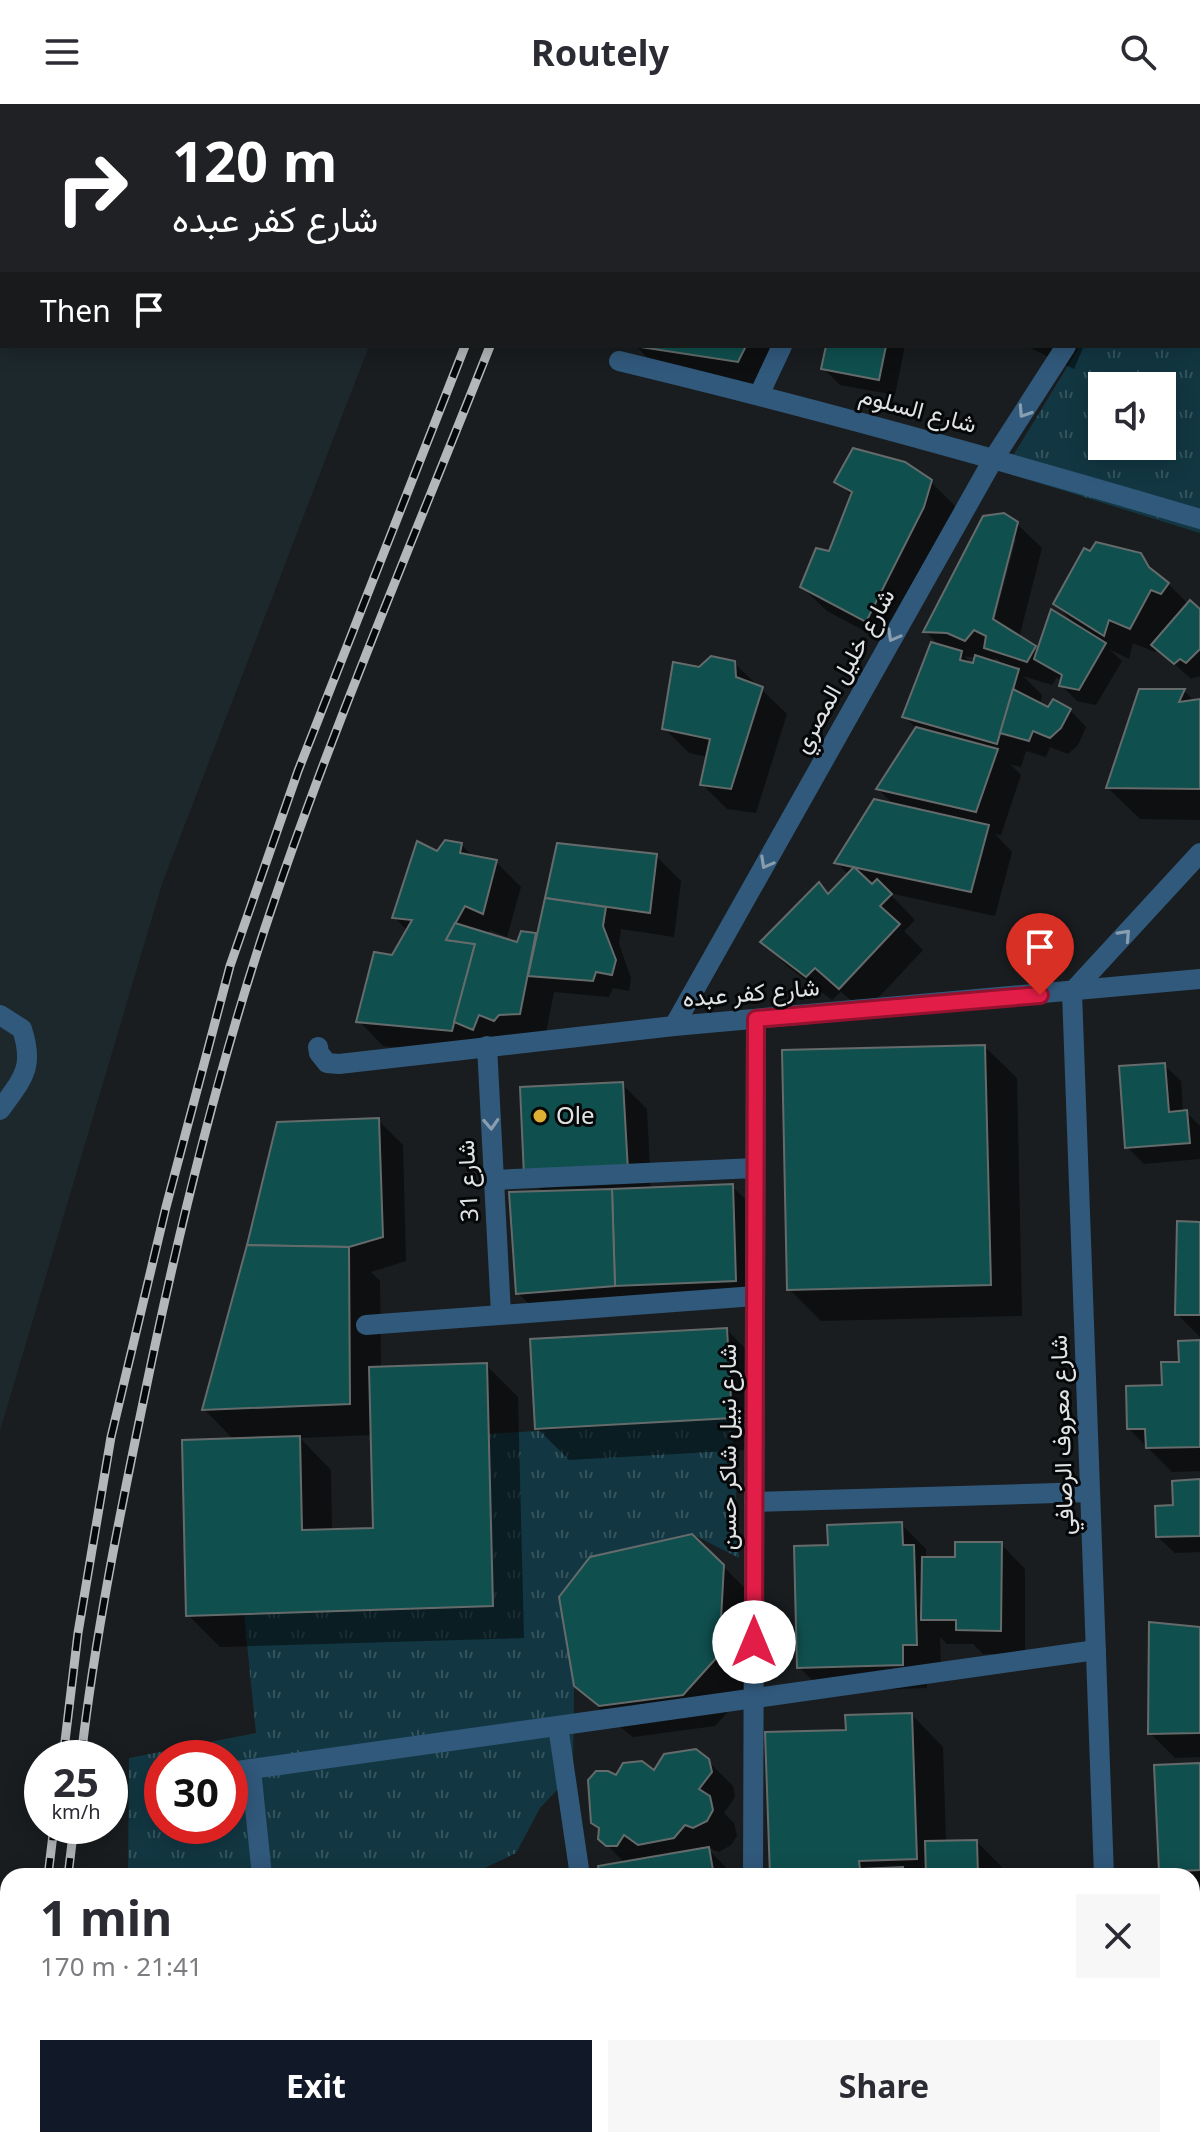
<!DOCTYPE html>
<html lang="en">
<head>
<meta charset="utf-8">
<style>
  body { margin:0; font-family:"Noto Sans",Vazirmatn,sans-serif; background:#f7f7f7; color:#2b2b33; height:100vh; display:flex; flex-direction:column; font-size:30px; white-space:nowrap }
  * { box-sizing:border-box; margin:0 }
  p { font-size:26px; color:#7c7c81 }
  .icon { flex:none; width:44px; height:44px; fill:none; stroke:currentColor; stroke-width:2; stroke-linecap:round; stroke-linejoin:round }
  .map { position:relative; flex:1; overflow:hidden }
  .details { position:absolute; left:0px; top:1764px; width:1200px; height:280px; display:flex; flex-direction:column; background:#fff; border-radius:24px 24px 0 0; box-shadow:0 4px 20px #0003 }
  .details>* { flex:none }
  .top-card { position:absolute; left:0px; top:0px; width:1200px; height:244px; box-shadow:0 4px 20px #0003; background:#202124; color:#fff; overflow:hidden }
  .tools { position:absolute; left:1088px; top:268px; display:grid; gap:16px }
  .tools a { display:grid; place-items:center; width:88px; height:88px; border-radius:0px; background:#fff; box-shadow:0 4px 20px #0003; font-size:40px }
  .speed { position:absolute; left:24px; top:1636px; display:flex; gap:16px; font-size:40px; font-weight:700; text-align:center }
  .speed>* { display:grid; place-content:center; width:104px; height:104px; border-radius:50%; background:#fff; box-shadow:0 4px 20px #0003; line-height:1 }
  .speed small { font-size:20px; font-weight:400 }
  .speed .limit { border:12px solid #d22; background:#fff; color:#111 }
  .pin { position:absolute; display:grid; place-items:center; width:68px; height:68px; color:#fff; margin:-82px -34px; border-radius:50% 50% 50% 0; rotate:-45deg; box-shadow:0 0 8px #0007 }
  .pin .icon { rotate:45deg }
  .me { position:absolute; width:88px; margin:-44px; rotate:0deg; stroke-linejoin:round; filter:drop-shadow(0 0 6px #0008) }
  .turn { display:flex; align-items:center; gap:28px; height:168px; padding:0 40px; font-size:36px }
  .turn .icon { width:104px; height:104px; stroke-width:2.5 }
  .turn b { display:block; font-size:56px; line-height:68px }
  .then { display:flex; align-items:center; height:76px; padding:0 40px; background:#0003; gap:16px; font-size:30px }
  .round { display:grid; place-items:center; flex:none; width:84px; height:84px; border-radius:0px; background:#f7f7f7 }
  .summary { display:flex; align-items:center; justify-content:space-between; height:136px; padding:0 40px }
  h1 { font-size:48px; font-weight:700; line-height:60px }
  .primary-button { display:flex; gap:16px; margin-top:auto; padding:16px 40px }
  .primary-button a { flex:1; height:92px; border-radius:0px; background:#111827; color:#fff; font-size:32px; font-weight:700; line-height:92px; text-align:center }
  .primary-button a+a { background:#f7f7f7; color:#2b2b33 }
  header { display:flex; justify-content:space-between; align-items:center; height:104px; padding:0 40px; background:#fff; font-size:36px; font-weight:700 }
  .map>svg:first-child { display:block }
  .built { fill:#1d282c }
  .park { fill:url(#park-tufts); fill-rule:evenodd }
  .shadow { fill:#0007; fill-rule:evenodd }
  .building { fill:#0f4f4e; stroke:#656b6b; stroke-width:2 }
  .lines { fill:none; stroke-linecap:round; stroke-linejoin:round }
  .service { stroke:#31597c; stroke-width:20 }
  .minor { stroke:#31597c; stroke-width:20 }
  .rail-casing { stroke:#b4b7b9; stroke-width:9 }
  .rail { stroke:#060708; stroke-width:6; stroke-dasharray:18; stroke-linecap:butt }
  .oneway { stroke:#889eb0 }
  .route-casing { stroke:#92132f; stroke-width:20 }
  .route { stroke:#e11d48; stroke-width:14 }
  .poi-dot { fill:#e0b034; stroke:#060708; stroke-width:3 }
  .labels { text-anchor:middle; stroke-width:6; stroke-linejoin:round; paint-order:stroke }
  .street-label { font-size:24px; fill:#e0e3e4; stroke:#060708 }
  .poi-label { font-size:24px; fill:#e0e3e4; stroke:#060708; text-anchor:start }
</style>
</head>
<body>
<header><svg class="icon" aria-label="menu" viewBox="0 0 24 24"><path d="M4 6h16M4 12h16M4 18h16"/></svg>Routely<svg class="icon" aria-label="search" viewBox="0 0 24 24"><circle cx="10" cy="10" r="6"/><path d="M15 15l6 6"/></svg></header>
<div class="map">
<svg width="1200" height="2044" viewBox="0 0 1200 2044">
  <defs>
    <pattern id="park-tufts" width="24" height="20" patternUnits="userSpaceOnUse" patternTransform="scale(2)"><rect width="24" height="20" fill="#123742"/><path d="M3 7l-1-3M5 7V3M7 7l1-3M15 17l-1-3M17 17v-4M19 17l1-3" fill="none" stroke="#34545d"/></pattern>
  </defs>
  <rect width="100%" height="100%" fill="#191d1f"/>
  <polygon class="built" points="0,0 463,0 2,2 2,242 369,242 162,780 0,1327"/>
  <g class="park">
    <path d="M1200,46V429L1003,368L1080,242H1198ZM1102,282H1162V342H1102Z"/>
    <path d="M732,1314L739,1454L692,1430L590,1453L559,1493L574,1582L573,1669L540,1704L516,1749L468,1772H128L129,1654L256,1629L244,1510L493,1502L489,1330ZM162,1654H230V1722H162Z"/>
  </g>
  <g class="shadow">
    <polygon points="774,0 862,0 861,2"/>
    <polygon points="911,0 1086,0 1090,2 910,2"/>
    <polygon points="636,242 783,242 763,281 660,267"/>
    <polygon points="828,242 905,242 895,291 840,281 823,264"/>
    <polygon points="1026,242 1084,242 1074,265"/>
    <polygon points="837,377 931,378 956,403 891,541 827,507 802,483 830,450 852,392"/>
    <path d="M1017,420L1042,444L1019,534L1039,548L1076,521L1055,500L1091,449L1140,451L1189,501L1200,508V572L1191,575L1157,544L1155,548L1133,539L1129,555L1109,545L1122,557L1096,601L1077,597L1061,581L1062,577L1057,573L1052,581L1023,572L1042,591L1040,601L1049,605L1070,606L1086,623L1078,641L1068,650L1050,643L1046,653L1026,647L1021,663L1010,660L1021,671L1001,731L995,730L1012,748L995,812L889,789L915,816L904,827L923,846L865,908L841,888L832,896L787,862L763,838L830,792L849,771L837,759L895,702L878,685L917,625L904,612L941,543L926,528ZM1012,435H1016L992,525L988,524ZM964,552L977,554L974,562ZM996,554L1005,562L992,558Z"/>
    <polygon points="734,559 787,610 756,709 727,705 702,680 708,653 689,649 664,624 699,565"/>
    <polygon points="1184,587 1195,598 1200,597 1200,716 1140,715 1108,684"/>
    <polygon points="461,740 474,754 496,758 521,783 507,833 490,826 487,831 518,841 535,831 538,834 559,741 656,752 681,777 674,833 621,825 619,840 631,874 629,887 613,884 609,893 554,888 545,934 476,951 383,942 359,917 408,827 395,814 438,749"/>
    <polygon points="985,943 1017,974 1022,1212 821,1217 789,1185"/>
    <polygon points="1164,961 1181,977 1183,1009 1186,1008 1200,1022 1200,1055 1144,1060 1127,1043"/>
    <polygon points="622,980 647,1005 651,1085 732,1082 757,1107 760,1201 543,1214 518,1189 544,1089 526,1071"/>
    <path d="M378,1016L403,1041L406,1157L371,1168L380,1177L381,1265L486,1261L518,1293L524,1534L220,1543L188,1511L234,1336L204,1305ZM373,1331L375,1426L332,1427L331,1366L300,1334Z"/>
    <polygon points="1200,1120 1200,1233 1177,1210"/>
    <polygon points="727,1226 759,1258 763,1345 569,1356 537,1324"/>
    <polygon points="1200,1238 1200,1367 1172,1368 1129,1325"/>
    <polygon points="1200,1377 1200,1448 1175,1449 1158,1433 1175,1403"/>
    <polygon points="901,1420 926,1445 926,1455 957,1455 1001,1440 1025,1465 1025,1550 983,1550 973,1540 947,1540 940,1533 941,1565 927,1565 927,1584 824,1588 799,1563 830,1443"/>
    <polygon points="692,1432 755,1494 750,1584 715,1622 633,1633 609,1614 576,1581"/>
    <polygon points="1200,1525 1200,1653 1175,1654 1150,1629"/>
    <polygon points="912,1611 943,1643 946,1739 977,1738 1001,1762 1002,1772 772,1772 848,1628"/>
    <polygon points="707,1656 733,1682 735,1693 724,1709 734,1719 737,1732 731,1741 719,1748 706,1743 734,1772 602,1772 625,1759 600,1734 617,1674"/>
    <polygon points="1200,1661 1200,1791 1192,1792 1192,1772 1166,1772 1161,1767"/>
    <polygon points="1192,1809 1200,1809 1200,1907 1192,1899"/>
    <polygon points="1192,1952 1200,1952 1200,2044 1176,2044 1168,2036 1192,2036"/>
    <polygon points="322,2036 406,2036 407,2044 323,2044"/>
    <polygon points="671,2036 736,2036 736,2044 672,2044"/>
    <polygon points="789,2036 833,2036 807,2044 797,2044"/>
    <rect x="992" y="2036" width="67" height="8"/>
  </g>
  <g class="building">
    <polygon points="909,0 979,0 983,2 908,2"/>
    <polygon points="1001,0 1090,0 1095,2 1000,2"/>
    <polygon points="634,242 746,242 738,258"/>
    <polygon points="826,242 886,242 879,276 821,265"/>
    <polygon points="853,344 905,358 932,376 924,403 866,518 800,483 816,444 829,447 852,388 834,378"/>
    <polygon points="1004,409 1018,418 993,515 1036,542 1027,558 984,544 986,532 974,526 965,537 947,529 923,528 983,412"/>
    <polygon points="1096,438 1141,449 1149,463 1169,479 1161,490 1151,486 1130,525 1109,516 1104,532 1053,500 1084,444 1090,447"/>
    <polygon points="1190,496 1200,505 1200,545 1186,559 1180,555 1174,560 1151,541"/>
    <polygon points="1051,505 1106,539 1079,586 1059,582 1062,571 1034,555"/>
    <polygon points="931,538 962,547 960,556 973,559 975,551 1019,565 997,640 902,613"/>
    <polygon points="711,552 735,557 736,573 763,583 731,685 700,681 710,635 662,625 673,558 699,563"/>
    <polygon points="1013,585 1048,603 1053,595 1071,605 1061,624 1050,634 1033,627 1029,637 1000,629"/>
    <polygon points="1139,585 1185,585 1179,598 1200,595 1200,685 1106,684"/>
    <polygon points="916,623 998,645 976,708 876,685"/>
    <polygon points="874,695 989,721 971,788 834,759"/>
    <polygon points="445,736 462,739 460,749 497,756 483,810 465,802 446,836 475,840 452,927 356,918 374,848 392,851 412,816 392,814 417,737 437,747"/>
    <polygon points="557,739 657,750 650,809 545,794"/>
    <polygon points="854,763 872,780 877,775 892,790 880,802 900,820 839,885 815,864 806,873 760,838 819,778 828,790"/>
    <polygon points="545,794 606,803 603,822 616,856 612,871 596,868 593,877 528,872"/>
    <polygon points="455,819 517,838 521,827 536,829 520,910 499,911 494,917 479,911 473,926 454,918 475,840 446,836"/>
    <polygon points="985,941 991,1181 787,1186 782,946"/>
    <polygon points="1165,959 1169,1008 1187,1006 1190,1039 1125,1044 1119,962"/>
    <polygon points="623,978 628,1067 524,1072 520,983"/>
    <polygon points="379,1014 383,1133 349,1143 247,1141 277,1018"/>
    <polygon points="733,1080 736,1177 615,1182 612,1085"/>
    <polygon points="612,1085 615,1182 516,1190 509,1088"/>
    <polygon points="1177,1117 1200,1118 1200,1211 1175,1211"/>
    <polygon points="247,1141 349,1143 350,1300 202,1306"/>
    <polygon points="727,1224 732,1314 535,1325 530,1235"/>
    <polygon points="1200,1236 1200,1343 1146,1344 1145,1325 1127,1325 1126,1282 1162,1281 1161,1258 1179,1258 1178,1237"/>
    <polygon points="487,1259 493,1502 186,1512 182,1336 300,1332 302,1426 373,1424 369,1263"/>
    <polygon points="1200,1375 1200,1432 1156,1433 1155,1402 1173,1401 1172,1377"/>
    <polygon points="902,1418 903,1441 914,1441 917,1541 903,1541 903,1561 797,1564 794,1442 828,1441 827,1421"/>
    <polygon points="692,1430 724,1461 719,1551 683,1591 599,1602 574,1582 559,1493 590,1453"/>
    <polygon points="955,1438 1002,1438 1001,1527 956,1526 956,1516 921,1516 922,1453 955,1453"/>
    <polygon points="1149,1518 1200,1523 1200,1629 1148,1630"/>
    <polygon points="912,1609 917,1755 859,1757 860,1765 903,1763 903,1772 770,1772 765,1628 846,1626 845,1611"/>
    <polygon points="696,1645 709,1655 712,1668 699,1685 710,1692 713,1706 707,1717 693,1724 685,1721 674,1734 638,1741 624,1731 617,1742 606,1742 598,1735 599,1724 591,1719 588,1676 596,1667 608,1667 616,1671 623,1659 642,1657 654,1666 664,1650"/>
    <polygon points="1200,1659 1200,1766 1159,1768 1154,1661"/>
    <polygon points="977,1736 978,1772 926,1772 925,1737"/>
    <polygon points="709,1743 714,1772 600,1772 598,1762"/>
    <rect x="1192" y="1807" width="8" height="79"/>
    <rect x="1192" y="1950" width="8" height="79"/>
    <polygon points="320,2036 392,2036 393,2039 362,2044 321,2044"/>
    <polygon points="669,2036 714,2036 715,2044 670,2044"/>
    <rect x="990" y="2036" width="46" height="8"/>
  </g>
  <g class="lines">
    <g class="service">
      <path d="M0,911L22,925C35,965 22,975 0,1006"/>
      <polyline points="494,1076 755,1064"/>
    </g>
    <g class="minor">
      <polyline points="1193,0 1197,2"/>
      <polyline points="897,2 898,0"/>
      <polyline points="1198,37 1200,34"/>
      <path d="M619,257C815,304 1008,358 1200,415"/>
      <polyline points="759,291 782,242"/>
      <polyline points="1072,888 1104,1772"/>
      <polyline points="1072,888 1200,749"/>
      <polyline points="674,922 994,354 1066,242"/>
      <polyline points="487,942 501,1210"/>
      <polyline points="318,943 319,949 327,959 339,960 674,922 1200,875"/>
      <polyline points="366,1221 755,1192"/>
      <polyline points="754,1398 1090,1388"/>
      <polyline points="558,1622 580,1772"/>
      <polyline points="251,1665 262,1772"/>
      <polyline points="230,1668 1096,1546"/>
      <polyline points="753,1772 756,915"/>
      <polyline points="291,2036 292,2044"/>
      <polyline points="1113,2036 1114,2044"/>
      <polyline points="98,2044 98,2036"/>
      <polyline points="398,2044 422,2036"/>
    </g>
    <g class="rail-casing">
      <g id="rail">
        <polyline points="574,2 575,0"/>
        <polyline points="598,2 599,0"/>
        <polyline points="63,1654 78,1529 111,1333 166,1103 230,862 298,667 465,242"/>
        <path d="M81,1654C95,1531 120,1410 145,1289C177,1134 214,980 263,830C329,631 413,437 490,242"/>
        <polyline points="48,1772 54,1722"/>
        <polyline points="68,1772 74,1722"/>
        <polyline points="24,2044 24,2036"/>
        <polyline points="47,2044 47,2036"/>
      </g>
    </g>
    <use href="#rail" class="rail"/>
  </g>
  <defs><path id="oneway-chevron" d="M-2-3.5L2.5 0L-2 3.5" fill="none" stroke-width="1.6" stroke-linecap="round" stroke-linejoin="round" transform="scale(2)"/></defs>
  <g class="oneway">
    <use href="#oneway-chevron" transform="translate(1024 308) rotate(123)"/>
    <use href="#oneway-chevron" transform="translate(893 532) rotate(119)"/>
    <use href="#oneway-chevron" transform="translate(766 759) rotate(119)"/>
    <use href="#oneway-chevron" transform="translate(1125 831) rotate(-47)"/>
    <use href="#oneway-chevron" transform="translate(491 1020) rotate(87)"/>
  </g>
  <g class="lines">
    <g class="route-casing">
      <polyline id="route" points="754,1538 756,915 1040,891"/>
    </g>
    <use href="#route" class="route"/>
  </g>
  <circle class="poi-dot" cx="540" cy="1012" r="8"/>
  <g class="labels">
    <g class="street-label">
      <text transform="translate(918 306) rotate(15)" y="8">شارع السلوم</text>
      <text transform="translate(844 567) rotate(-61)" y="8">شارع خليل المصري</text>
      <text transform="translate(751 889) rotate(-5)" y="8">شارع كفر عبده</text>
      <text transform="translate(468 1077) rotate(-93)" y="8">شارع 31</text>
      <text transform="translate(1062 1331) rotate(-92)" y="8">شارع معروف الرصافي</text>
      <text transform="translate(728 1343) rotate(-90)" y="8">شارع نبيل شاكر حسن</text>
    </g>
    <g class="poi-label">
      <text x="556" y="1020">Ole</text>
    </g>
  </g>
</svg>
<div class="tools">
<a><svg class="icon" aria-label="sound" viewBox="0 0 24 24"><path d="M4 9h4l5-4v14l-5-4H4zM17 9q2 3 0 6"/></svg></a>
</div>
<div class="speed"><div>25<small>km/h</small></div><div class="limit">30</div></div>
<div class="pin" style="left:1040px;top:891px;background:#d93025"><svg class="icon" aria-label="arrive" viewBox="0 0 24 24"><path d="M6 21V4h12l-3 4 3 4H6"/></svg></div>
<svg class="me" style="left:754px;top:1538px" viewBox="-20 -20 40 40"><circle r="19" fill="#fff"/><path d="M0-13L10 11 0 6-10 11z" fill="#e11d48"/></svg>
<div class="top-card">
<div class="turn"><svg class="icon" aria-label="right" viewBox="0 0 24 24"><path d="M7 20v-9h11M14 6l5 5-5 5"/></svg><div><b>120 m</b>شارع كفر عبده</div></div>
<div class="then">Then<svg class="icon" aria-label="arrive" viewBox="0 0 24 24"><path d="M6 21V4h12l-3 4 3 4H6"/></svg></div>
</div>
<section class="details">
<div class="summary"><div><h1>1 min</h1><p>170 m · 21:41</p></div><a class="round"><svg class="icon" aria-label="close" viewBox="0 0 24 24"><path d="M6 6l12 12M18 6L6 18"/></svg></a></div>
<div class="primary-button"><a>Exit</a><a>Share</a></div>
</section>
</div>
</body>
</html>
